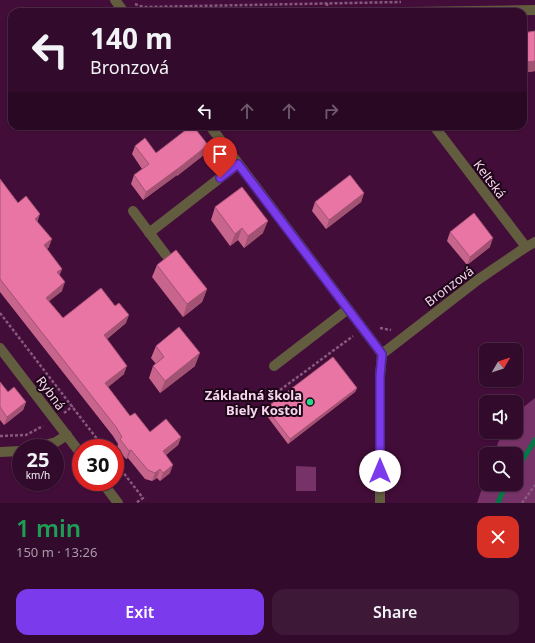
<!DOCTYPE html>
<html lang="en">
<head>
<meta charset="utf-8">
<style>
  body { margin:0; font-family:"Noto Sans",sans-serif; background:#3d1837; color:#f1f3f6; height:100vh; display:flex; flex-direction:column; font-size:15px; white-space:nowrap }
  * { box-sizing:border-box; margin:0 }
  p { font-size:13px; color:#a89aa9 }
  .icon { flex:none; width:22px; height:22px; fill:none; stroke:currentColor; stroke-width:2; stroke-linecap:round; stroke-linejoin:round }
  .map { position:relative; height:503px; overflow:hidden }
  .sheet { display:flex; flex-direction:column; background:#320a2b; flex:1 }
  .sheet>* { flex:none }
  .banner { position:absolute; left:8px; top:8px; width:519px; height:122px; border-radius:12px; box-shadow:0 1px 3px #0004,0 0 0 1px #4d2b47; background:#320a2b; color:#f1f3f6; overflow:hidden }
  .needle { width:26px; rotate:51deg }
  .controls { position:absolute; left:479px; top:343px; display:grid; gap:8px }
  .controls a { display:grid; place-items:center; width:44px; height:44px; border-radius:8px; background:#320a2b; box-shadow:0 1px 3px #0004,0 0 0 1px #4d2b47; font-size:20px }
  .speed { position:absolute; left:12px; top:439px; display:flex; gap:8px; font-size:20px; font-weight:700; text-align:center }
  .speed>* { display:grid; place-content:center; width:52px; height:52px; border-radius:50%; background:#320a2b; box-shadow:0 1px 3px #0004,0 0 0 1px #4d2b47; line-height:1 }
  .speed small { font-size:10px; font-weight:400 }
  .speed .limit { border:6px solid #d22; background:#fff; color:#111 }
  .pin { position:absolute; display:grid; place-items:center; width:34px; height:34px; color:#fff; margin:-41px -17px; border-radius:50% 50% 50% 0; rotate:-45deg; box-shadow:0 0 4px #0007 }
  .pin .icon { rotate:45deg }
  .me { position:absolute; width:44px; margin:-22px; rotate:0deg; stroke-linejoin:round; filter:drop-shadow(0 0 3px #0008) }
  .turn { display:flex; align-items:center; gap:14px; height:84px; padding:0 16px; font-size:18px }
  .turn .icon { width:52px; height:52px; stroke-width:2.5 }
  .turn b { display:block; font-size:28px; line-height:34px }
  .lanes { display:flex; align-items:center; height:38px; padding:0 16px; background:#0003; justify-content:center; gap:20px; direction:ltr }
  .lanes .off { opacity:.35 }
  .round { display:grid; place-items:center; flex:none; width:42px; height:42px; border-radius:12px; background:#3d1837 }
  .overview { display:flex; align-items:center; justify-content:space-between; height:68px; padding:0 16px }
  h1 { font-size:24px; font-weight:600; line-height:30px; color:#1e9e55 }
  .primary-button { display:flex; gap:8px; margin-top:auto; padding:8px 16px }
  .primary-button a { flex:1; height:46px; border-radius:12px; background:#7c3aed; color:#fff; font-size:16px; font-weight:600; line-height:46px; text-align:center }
  .primary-button a+a { background:#3d1837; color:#f1f3f6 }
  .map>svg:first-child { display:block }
  .green { fill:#773268 }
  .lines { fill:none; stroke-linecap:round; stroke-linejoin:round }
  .stream { stroke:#047847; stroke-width:5 }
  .path { stroke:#87597d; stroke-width:2.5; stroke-dasharray:3 2; stroke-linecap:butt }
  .minor { stroke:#635d40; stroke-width:10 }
  .wall { fill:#c8658c }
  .shaded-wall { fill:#a25272 }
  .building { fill:#e875a3; stroke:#a25272 }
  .route-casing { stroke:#51269a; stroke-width:10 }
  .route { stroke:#7c3aed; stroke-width:7 }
  .poi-dot { fill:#25d886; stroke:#1d0618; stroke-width:1.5 }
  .labels { text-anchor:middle; stroke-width:4; stroke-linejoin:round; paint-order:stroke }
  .street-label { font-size:13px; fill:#f8d6ee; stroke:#1d0618 }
  .poi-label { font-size:13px; font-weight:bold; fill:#f8d6ee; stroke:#1d0618; text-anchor:end }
</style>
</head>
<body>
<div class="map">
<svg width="535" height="503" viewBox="0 0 535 503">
  <rect width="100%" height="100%" fill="#430d39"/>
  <g class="green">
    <polygon points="535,398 535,503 477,503 486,477 486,484 516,484 516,454 494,454 502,432 516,432 516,413"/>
    <polygon points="296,466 316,467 316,491 296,491"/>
  </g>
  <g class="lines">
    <g class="stream">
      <polyline points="516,470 535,440"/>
      <polyline points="498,503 502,493 507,484"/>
    </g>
    <g class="path">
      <polyline points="327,3 327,12"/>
      <polyline points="135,4 140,6 145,7 401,2"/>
      <polyline points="187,6 188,12"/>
      <polyline points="0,313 104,448"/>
      <polyline points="380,328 391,330"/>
      <polyline points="272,396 353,336"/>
      <polyline points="64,413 73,406"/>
      <polyline points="0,436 26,435 43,426"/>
      <polyline points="115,462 143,498 136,503"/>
      <polyline points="522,503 535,485"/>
    </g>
    <g class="minor">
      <polyline points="115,0 124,12"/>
      <polyline points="409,12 535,10"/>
      <polyline points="210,126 382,354 479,279 526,247 535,242"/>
      <polyline points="434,126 526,247"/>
      <polyline points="133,211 166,255"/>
      <polyline points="149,233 238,164"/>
      <polyline points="0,348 81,454"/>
      <polyline points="274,366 348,309"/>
      <polyline points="35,448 56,442 67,435"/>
      <polyline points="0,452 21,451"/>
      <polyline points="102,482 118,503"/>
      <polyline points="380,503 380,376 382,354"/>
    </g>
  </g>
  <g class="wall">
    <polygon points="535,31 535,71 523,73 523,33"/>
    <polygon points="208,145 205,154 177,176 177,175 143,200 131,184 134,175 142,169 132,154 135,146 156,153"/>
    <polygon points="0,179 18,203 37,222 49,247 47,249 62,269 59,275 62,291 49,301 63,318 126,323 107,339 124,374 108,387 130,416 150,432 181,437 178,445 166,455 170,473 160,481 157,478 152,481 145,479 128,458 126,459 117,448 118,444 113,436 0,292"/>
    <polygon points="364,193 361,202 326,229 312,211 315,202"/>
    <polygon points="215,207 263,233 244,248 238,240 230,246 211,220"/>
    <polygon points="450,232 490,247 467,265 447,241"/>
    <polygon points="157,265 207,289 202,302 183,317 152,277"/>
    <polygon points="156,346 195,366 160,393 149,378 153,366 156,364 151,358"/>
    <polygon points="0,382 8,392 26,402 23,410 4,425 0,420"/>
    <polygon points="357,388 355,392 288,444 264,412 266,408"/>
  </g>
  <g class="shaded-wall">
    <polygon points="535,61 535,71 523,73 523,70 526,62"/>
    <polygon points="208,145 205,154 177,176 180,167"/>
    <polygon points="180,167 177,175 143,200 146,192"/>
    <polygon points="364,193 361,202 326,229 329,220"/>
    <polygon points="40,214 37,223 35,219"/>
    <polygon points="268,221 263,233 244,248 248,236"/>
    <polygon points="242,228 238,240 230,246 235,234"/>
    <polygon points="493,238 490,247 467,265 470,257"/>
    <polygon points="52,239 49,247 41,254 44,245"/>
    <polygon points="62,269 59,277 57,272"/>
    <polygon points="65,282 62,291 43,306 46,298"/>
    <polygon points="207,289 202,302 183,317 187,304"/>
    <polygon points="129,315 126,323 101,343 104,335"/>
    <polygon points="200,353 195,366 160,393 165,381"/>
    <polygon points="127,366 124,374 102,392 105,383"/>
    <polygon points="357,388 355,392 288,444 290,439"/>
    <polygon points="26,402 23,410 4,425 7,417"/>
    <polygon points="181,437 178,445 160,459 163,451"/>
    <polygon points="131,450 128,458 126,459 129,451"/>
    <polygon points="173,465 170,473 160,481 163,473"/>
    <polygon points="160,469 157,478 152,481 155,473"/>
  </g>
  <g class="building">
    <polygon points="535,31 535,61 526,62 523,46 523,33"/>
    <polygon points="191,126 193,126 208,145 180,167 146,192 134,175 149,164 135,146 145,138 156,153"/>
    <polygon points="350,175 364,193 329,220 315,202"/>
    <polygon points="0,179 18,203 26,196 40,214 35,219 52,239 44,245 62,269 57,272 65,282 46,298 63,318 101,288 115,306 119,303 129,315 104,335 127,366 105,383 130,416 135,413 150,432 166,419 181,437 163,451 173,465 163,473 160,469 155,473 148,470 131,450 129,451 120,439 122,437 116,427 0,279"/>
    <polygon points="242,187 268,221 248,236 242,228 235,234 215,207"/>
    <polygon points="474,213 493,238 470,257 450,232"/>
    <polygon points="176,250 207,289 187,304 157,265"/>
    <polygon points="179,327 200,353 165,381 153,366 164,357 156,346"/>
    <polygon points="333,357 357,388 290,439 266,408"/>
    <polygon points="0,382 8,392 14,387 26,402 7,417 0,407"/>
  </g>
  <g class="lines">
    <g class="route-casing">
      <polyline id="route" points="220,178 238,164 382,354 380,376 380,471"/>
    </g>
    <use href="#route" class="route"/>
  </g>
  <circle class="poi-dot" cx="310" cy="402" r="4"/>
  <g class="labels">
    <g class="street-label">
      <text transform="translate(490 179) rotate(53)" y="5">Keltská</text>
      <text transform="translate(449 286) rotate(-37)" y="5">Bronzová</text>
      <text transform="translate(51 393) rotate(53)" y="5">Rybná</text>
    </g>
    <g class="poi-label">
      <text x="302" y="400">Základná škola<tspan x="302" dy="15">Biely Kostol</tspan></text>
    </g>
  </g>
</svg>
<div class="controls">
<a><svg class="needle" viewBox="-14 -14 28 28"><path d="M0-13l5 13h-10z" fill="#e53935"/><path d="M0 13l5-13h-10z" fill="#a89aa9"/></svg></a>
<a><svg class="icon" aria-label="sound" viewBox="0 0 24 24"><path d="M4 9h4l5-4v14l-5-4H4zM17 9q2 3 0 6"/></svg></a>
<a><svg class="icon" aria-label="search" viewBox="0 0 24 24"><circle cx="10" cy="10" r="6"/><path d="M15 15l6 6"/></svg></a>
</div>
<div class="speed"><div>25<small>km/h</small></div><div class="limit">30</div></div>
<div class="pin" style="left:220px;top:178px;background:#d93025"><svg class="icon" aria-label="arrive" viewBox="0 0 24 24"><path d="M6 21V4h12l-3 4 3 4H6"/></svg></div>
<svg class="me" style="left:380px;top:471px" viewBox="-20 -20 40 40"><circle r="19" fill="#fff"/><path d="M0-13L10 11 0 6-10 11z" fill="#7c3aed"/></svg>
<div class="banner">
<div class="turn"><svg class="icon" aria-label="left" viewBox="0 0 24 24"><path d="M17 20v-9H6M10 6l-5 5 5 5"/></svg><div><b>140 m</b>Bronzová</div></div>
<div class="lanes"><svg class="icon" aria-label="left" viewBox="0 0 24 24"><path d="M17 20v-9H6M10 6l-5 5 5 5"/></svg><svg class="icon off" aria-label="ahead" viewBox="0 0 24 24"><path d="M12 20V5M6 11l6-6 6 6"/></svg><svg class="icon off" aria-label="ahead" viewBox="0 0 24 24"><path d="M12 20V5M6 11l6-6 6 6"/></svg><svg class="icon off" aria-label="right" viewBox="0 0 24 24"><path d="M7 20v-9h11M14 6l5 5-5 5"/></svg></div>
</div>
</div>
<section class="sheet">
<div class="overview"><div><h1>1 min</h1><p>150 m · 13:26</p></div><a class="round" style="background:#d93025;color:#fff"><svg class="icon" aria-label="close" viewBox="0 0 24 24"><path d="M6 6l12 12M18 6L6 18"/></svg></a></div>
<div class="primary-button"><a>Exit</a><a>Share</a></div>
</section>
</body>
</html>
